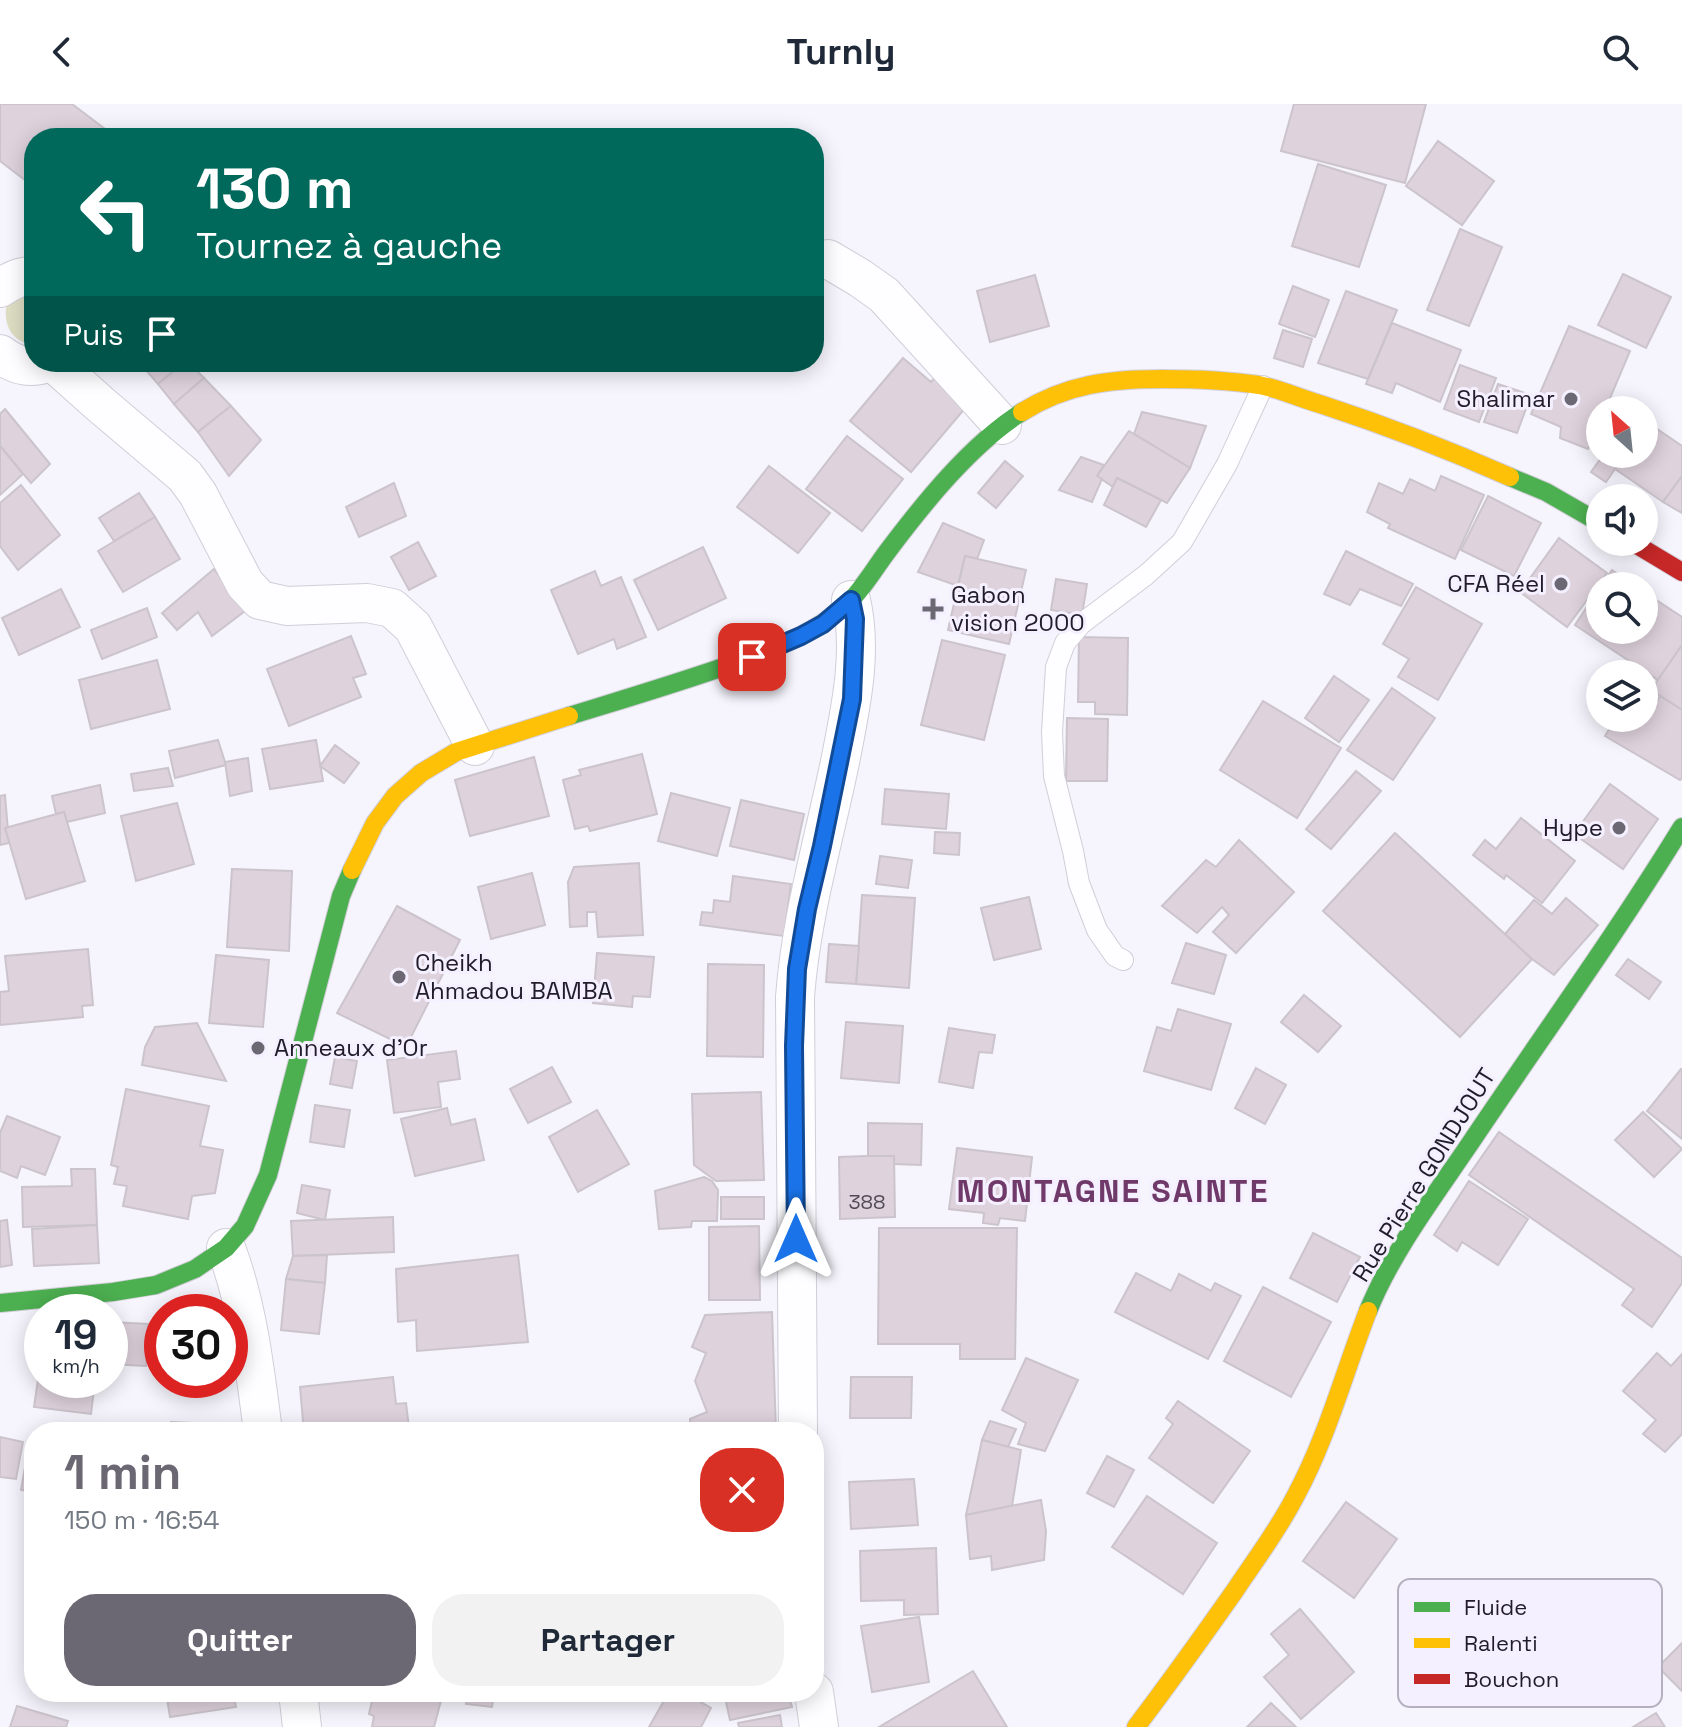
<!DOCTYPE html>
<html lang="fr">
<head>
<meta charset="utf-8">
<style>
  body { margin:0; font-family:"Space Grotesk",sans-serif; background:#f2f2f3; color:#1f2937; height:100vh; display:flex; flex-direction:column; font-size:30px; white-space:nowrap }
  * { box-sizing:border-box; margin:0 }
  p { font-size:26px; color:#747a83 }
  .icon { flex:none; width:44px; height:44px; fill:none; stroke:currentColor; stroke-width:2; stroke-linecap:round; stroke-linejoin:round }
  .map { position:relative; flex:1; overflow:hidden }
  .drawer { position:absolute; left:24px; top:1318px; width:800px; height:280px; display:flex; flex-direction:column; background:#fff; border-radius:32px; box-shadow:0 4px 20px #0003 }
  .drawer>* { flex:none }
  .guide { position:absolute; left:24px; top:24px; width:800px; height:244px; border-radius:32px; box-shadow:0 4px 20px #0003; background:#00695c; color:#fff; overflow:hidden }
  .needle { width:52px; rotate:333deg }
  .tools { position:absolute; left:1586px; top:292px; display:grid; gap:16px }
  .tools a { display:grid; place-items:center; width:72px; height:72px; border-radius:50%; background:#fff; box-shadow:0 4px 20px #0003; font-size:40px }
  .speed { position:absolute; left:24px; top:1190px; display:flex; gap:16px; font-size:40px; font-weight:700; text-align:center }
  .speed>* { display:grid; place-content:center; width:104px; height:104px; border-radius:50%; background:#fff; box-shadow:0 4px 20px #0003; line-height:1 }
  .speed small { font-size:20px; font-weight:400 }
  .speed .limit { border:12px solid #d22; background:#fff; color:#111 }
  .pin { position:absolute; display:grid; place-items:center; width:68px; height:68px; color:#fff; margin:-34px; border-radius:16px; box-shadow:0 4px 12px #0006 }
  .me { position:absolute; width:88px; margin:-44px; rotate:0deg; stroke-linejoin:round; filter:drop-shadow(0 0 6px #0008) }
  .turn { display:flex; align-items:center; gap:28px; height:168px; padding:0 40px; font-size:36px }
  .turn .icon { width:104px; height:104px; stroke-width:2.5 }
  .turn b { display:block; font-size:56px; line-height:68px }
  .then { display:flex; align-items:center; height:76px; padding:0 40px; background:#0003; gap:16px; font-size:30px }
  .round { display:grid; place-items:center; flex:none; width:84px; height:84px; border-radius:32px; background:#f2f2f3 }
  .headline { display:flex; align-items:center; justify-content:space-between; height:136px; padding:0 40px }
  h1 { font-size:48px; font-weight:800; line-height:60px; color:#6c6873 }
  .action { display:flex; gap:16px; margin-top:auto; padding:16px 40px }
  .action a { flex:1; height:92px; border-radius:32px; background:#6c6873; color:#fff; font-size:32px; font-weight:800; line-height:92px; text-align:center }
  .action a+a { background:#f2f2f3; color:#1f2937 }
  header { display:flex; justify-content:space-between; align-items:center; height:104px; padding:0 40px; background:#fff; font-size:36px; font-weight:800 }
  .map>svg:first-child { display:block }
  .green { fill:#dddec3 }
  .building { fill:#ded2dc; stroke:#ccc4cc; stroke-width:2 }
  .lines { fill:none; stroke-linecap:round; stroke-linejoin:round }
  .lane-casing { stroke:#d1ced8; stroke-width:22 }
  .street-casing { stroke:#d1ced8; stroke-width:40 }
  .fast-casing { stroke:#d1ced8; stroke-width:20 }
  .slow-casing { stroke:#d1ced8; stroke-width:20 }
  .jam-casing { stroke:#d1ced8; stroke-width:20 }
  .lane { stroke:#fefdff; stroke-width:20 }
  .street { stroke:#fefdff; stroke-width:38 }
  .fast { stroke:#4caf50; stroke-width:18 }
  .slow { stroke:#ffc107; stroke-width:18 }
  .jam { stroke:#c62828; stroke-width:18 }
  .route-casing { stroke:#114b97; stroke-width:20 }
  .route { stroke:#1a73e8; stroke-width:14 }
  .poi-dot { fill:#6c6873; stroke:#f5f0ff; stroke-width:3 }
  .labels { text-anchor:middle; stroke-width:6; stroke-linejoin:round; paint-order:stroke }
  .number-label { font-size:20px; fill:#504a56 }
  .poi-label { font-size:24px; fill:#211c29; stroke:#f5f0ff; text-anchor:end }
  .street-label { font-size:24px; fill:#211c29; stroke:#f5f0ff }
  .district-label { font-size:32px; font-weight:bold; letter-spacing:2px; fill:#6f3969; stroke:#f5f0ff }
  .key { fill:#f5f0ff; stroke:#b5b0bf; stroke-width:2 }
  .key-label { font-size:22px; fill:#211c29 }
</style>
</head>
<body>
<header><svg class="icon" aria-label="back" viewBox="0 0 24 24"><path d="M15 5l-7 7 7 7"/></svg>Turnly<svg class="icon" aria-label="search" viewBox="0 0 24 24"><circle cx="10" cy="10" r="6"/><path d="M15 15l6 6"/></svg></header>
<div class="map">
<svg width="1682" height="1623" viewBox="0 0 1682 1623">
  <rect width="100%" height="100%" fill="#f6f4fc"/>
  <path class="green" d="M34,180V241C12,239 2,220 7,199Z"/>
  <g class="building">
    <polygon points="0,0 72,0 117,34 34,34 34,83 0,57"/>
    <polygon points="1294,0 1426,0 1405,79 1281,47"/>
    <polygon points="1438,37 1494,77 1462,121 1406,82"/>
    <polygon points="1318,60 1386,81 1359,163 1292,142"/>
    <polygon points="1460,125 1502,143 1469,222 1427,206"/>
    <polygon points="1623,170 1671,193 1646,244 1598,221"/>
    <polygon points="1035,171 1049,222 990,238 977,187"/>
    <polygon points="1293,182 1329,196 1315,233 1279,220"/>
    <polygon points="1346,187 1397,206 1368,275 1318,259"/>
    <polygon points="1392,219 1461,246 1440,298 1396,279 1392,289 1366,280"/>
    <polygon points="1569,222 1630,247 1605,306 1600,306 1600,318 1588,345 1560,334 1561,323 1531,310"/>
    <polygon points="1283,226 1312,235 1303,263 1274,254"/>
    <polygon points="903,254 931,278 940,268 972,296 911,368 850,317"/>
    <polygon points="139,258 185,258 158,280"/>
    <polygon points="185,258 188,258 204,274 174,300 158,280"/>
    <polygon points="1460,261 1496,274 1479,318 1444,305"/>
    <polygon points="204,274 231,302 198,328 174,300"/>
    <polygon points="1498,280 1531,291 1517,329 1484,318"/>
    <polygon points="231,302 261,336 229,372 198,328"/>
    <polygon points="5,305 50,360 31,379 0,342 0,310"/>
    <polygon points="1142,308 1206,322 1190,364 1134,330"/>
    <polygon points="1644,316 1682,342 1682,372 1663,398 1615,365 1606,378 1591,368 1604,350 1644,350"/>
    <polygon points="1129,327 1190,364 1167,399 1117,374 1113,383 1097,372"/>
    <polygon points="847,332 903,375 862,427 806,385"/>
    <polygon points="0,342 23,370 0,391"/>
    <polygon points="1081,353 1104,361 1097,372 1102,375 1092,398 1059,386"/>
    <polygon points="1005,357 1023,372 996,404 978,389"/>
    <polygon points="769,362 830,409 798,449 737,403"/>
    <polygon points="1441,372 1484,391 1455,455 1388,424 1390,420 1367,408 1379,379 1403,390 1410,375 1435,387"/>
    <polygon points="1682,372 1682,409 1663,398"/>
    <polygon points="1117,374 1161,396 1146,423 1104,401"/>
    <polygon points="394,379 406,412 359,433 346,403"/>
    <polygon points="21,381 60,431 18,466 0,442 0,399"/>
    <polygon points="139,389 155,413 114,437 99,414"/>
    <polygon points="1488,392 1541,419 1514,472 1461,446"/>
    <polygon points="155,413 180,455 123,488 98,447"/>
    <polygon points="943,419 984,436 977,455 965,452 958,482 918,468"/>
    <polygon points="1559,434 1607,469 1567,523 1520,488"/>
    <polygon points="418,438 436,472 409,486 391,453"/>
    <polygon points="703,443 726,494 658,526 634,476"/>
    <polygon points="1346,447 1413,480 1401,502 1360,485 1350,501 1324,490"/>
    <polygon points="965,452 1026,466 1009,540 948,526"/>
    <polygon points="214,465 245,507 212,532 198,508 177,526 162,509"/>
    <polygon points="1612,466 1635,482 1601,482"/>
    <polygon points="595,467 601,482 621,473 646,533 617,545 614,535 578,550 551,486"/>
    <polygon points="1056,475 1087,480 1082,511 1051,506"/>
    <polygon points="1416,483 1482,520 1438,596 1398,573 1409,555 1383,540"/>
    <polygon points="1600,483 1600,526 1644,526 1644,488 1682,513 1682,541 1658,576 1575,521"/>
    <polygon points="61,485 80,523 19,551 2,514"/>
    <polygon points="147,504 157,533 102,555 91,526"/>
    <polygon points="351,532 366,570 353,574 361,593 289,622 267,565"/>
    <polygon points="1079,533 1128,534 1127,611 1095,610 1095,598 1078,598"/>
    <polygon points="942,536 1005,551 984,636 921,621"/>
    <polygon points="1682,541 1682,606 1651,586"/>
    <polygon points="157,556 170,605 91,625 79,576"/>
    <polygon points="1334,572 1369,596 1339,638 1305,614"/>
    <polygon points="1392,584 1435,614 1393,676 1347,646"/>
    <polygon points="1660,592 1682,606 1682,674 1680,676 1605,632 1616,614 1644,614 1644,605 1650,609"/>
    <polygon points="1263,597 1341,644 1297,714 1220,666"/>
    <polygon points="1067,614 1108,615 1107,677 1066,677"/>
    <polygon points="218,636 226,661 175,674 169,647"/>
    <polygon points="316,636 323,677 270,685 262,645"/>
    <polygon points="335,641 359,659 344,679 320,662"/>
    <polygon points="642,650 657,710 590,727 588,722 575,725 563,676 581,671 579,666"/>
    <polygon points="534,653 549,712 470,732 455,676"/>
    <polygon points="248,654 252,687 230,692 225,658"/>
    <polygon points="168,664 173,682 134,687 131,670"/>
    <polygon points="1356,667 1381,687 1331,745 1306,725"/>
    <polygon points="1610,680 1658,715 1623,765 1574,730"/>
    <polygon points="100,681 105,709 67,718 64,708 56,710 52,692"/>
    <polygon points="885,685 949,690 946,725 882,720"/>
    <polygon points="671,689 730,704 717,752 658,737"/>
    <polygon points="5,691 9,739 0,741 0,692"/>
    <polygon points="741,696 804,710 794,756 730,742"/>
    <polygon points="177,699 194,760 136,777 121,712"/>
    <polygon points="64,708 85,777 26,795 5,724"/>
    <polygon points="1521,714 1575,757 1542,799 1506,771 1504,775 1473,751 1485,736 1496,745"/>
    <polygon points="935,728 960,729 959,751 934,749"/>
    <polygon points="1395,729 1532,855 1460,933 1323,807"/>
    <polygon points="1239,736 1294,788 1236,849 1213,828 1229,811 1222,803 1197,829 1162,802 1206,756 1216,763"/>
    <polygon points="880,752 912,756 908,784 876,780"/>
    <polygon points="639,759 643,831 598,833 596,808 587,808 587,822 570,823 568,778 574,763"/>
    <polygon points="232,765 292,767 289,847 227,843"/>
    <polygon points="532,769 545,821 491,835 478,783"/>
    <polygon points="733,772 791,780 784,832 700,821 702,808 713,809 714,796 730,798"/>
    <polygon points="862,791 915,794 909,884 856,880"/>
    <polygon points="1029,793 1041,845 994,856 981,804"/>
    <polygon points="1566,794 1598,821 1554,871 1532,855 1505,830 1534,796 1552,810"/>
    <polygon points="397,802 460,836 406,943 337,909"/>
    <polygon points="1186,839 1226,851 1214,890 1172,879"/>
    <polygon points="829,840 859,842 856,880 826,878"/>
    <polygon points="88,845 93,901 82,902 83,913 0,921 0,888 9,887 5,852"/>
    <polygon points="597,849 654,853 650,893 633,892 632,903 593,899"/>
    <polygon points="216,851 269,856 263,923 209,919"/>
    <polygon points="1628,855 1661,878 1649,895 1616,871"/>
    <polygon points="708,860 764,861 763,953 707,952"/>
    <polygon points="1304,891 1341,922 1318,948 1281,918"/>
    <polygon points="1178,905 1231,920 1211,986 1144,967 1157,923 1171,927"/>
    <polygon points="846,918 903,922 899,979 841,974"/>
    <polygon points="197,919 226,977 142,961 145,943 155,923"/>
    <polygon points="949,924 995,931 992,949 979,948 973,984 939,978"/>
    <polygon points="456,947 460,975 438,978 441,1003 394,1009 387,956"/>
    <polygon points="335,953 357,957 352,984 330,980"/>
    <polygon points="552,963 571,998 528,1019 510,985"/>
    <polygon points="1256,964 1286,981 1265,1020 1235,1004"/>
    <polygon points="1681,965 1682,966 1682,1035 1647,1007"/>
    <polygon points="126,985 209,1002 200,1042 223,1046 215,1089 192,1092 188,1115 123,1102 127,1082 114,1080 118,1063 111,1061"/>
    <polygon points="761,988 764,1076 716,1077 694,1061 692,990"/>
    <polygon points="315,1001 350,1006 344,1043 310,1038"/>
    <polygon points="447,1004 451,1021 475,1015 484,1056 415,1072 401,1015"/>
    <polygon points="597,1006 629,1060 578,1088 549,1033"/>
    <polygon points="1643,1008 1682,1045 1654,1073 1615,1036"/>
    <polygon points="7,1012 60,1033 45,1071 21,1062 17,1074 0,1067 0,1029"/>
    <polygon points="868,1019 922,1020 921,1061 894,1060 894,1052 868,1052"/>
    <polygon points="1499,1028 1682,1154 1682,1179 1652,1223 1622,1201 1634,1185 1469,1071"/>
    <polygon points="957,1044 1032,1053 1025,1117 1000,1114 998,1121 983,1119 984,1109 949,1105"/>
    <polygon points="868,1052 894,1052 895,1113 840,1115 839,1053"/>
    <polygon points="71,1065 95,1065 97,1121 23,1123 22,1083 72,1082"/>
    <polygon points="704,1073 712,1077 718,1086 717,1117 692,1117 691,1123 659,1125 655,1087"/>
    <polygon points="1469,1077 1528,1115 1498,1161 1462,1138 1457,1147 1434,1131"/>
    <polygon points="302,1081 330,1086 325,1116 297,1109"/>
    <rect x="721" y="1093" width="43" height="22"/>
    <polygon points="393,1113 394,1148 293,1152 291,1117"/>
    <polygon points="7,1116 12,1161 0,1163 0,1117"/>
    <polygon points="97,1121 99,1159 34,1162 32,1125"/>
    <polygon points="759,1122 760,1196 709,1196 709,1123"/>
    <polygon points="879,1124 1017,1124 1015,1255 960,1255 960,1240 878,1240"/>
    <polygon points="1313,1129 1360,1153 1337,1198 1290,1174"/>
    <polygon points="327,1151 325,1179 286,1175 293,1152"/>
    <polygon points="518,1151 528,1238 417,1247 416,1216 398,1218 396,1165"/>
    <polygon points="1136,1169 1171,1187 1179,1170 1211,1187 1215,1179 1241,1192 1208,1255 1115,1208"/>
    <polygon points="286,1175 325,1179 319,1230 281,1226"/>
    <polygon points="1263,1183 1331,1218 1291,1293 1224,1257"/>
    <polygon points="772,1208 776,1328 690,1328 690,1315 707,1308 695,1277 706,1249 692,1243 705,1211"/>
    <polygon points="111,1218 148,1220 146,1262 110,1260"/>
    <polygon points="1657,1249 1671,1262 1682,1250 1682,1330 1665,1348 1643,1330 1656,1316 1623,1287"/>
    <polygon points="1026,1254 1078,1276 1045,1347 1018,1340 1026,1319 1002,1306"/>
    <polygon points="40,1262 42,1262 42,1276 95,1276 91,1310 34,1303"/>
    <polygon points="393,1273 396,1300 406,1299 409,1324 380,1328 304,1328 300,1283"/>
    <polygon points="851,1273 912,1273 911,1314 850,1314"/>
    <polygon points="1178,1297 1250,1347 1213,1399 1149,1354 1173,1320 1166,1314"/>
    <polygon points="990,1317 1016,1325 1008,1343 982,1336"/>
    <polygon points="171,1318 237,1321 236,1328 170,1328"/>
    <polygon points="0,1333 23,1338 16,1375 0,1373"/>
    <polygon points="982,1336 1021,1346 1012,1402 966,1411"/>
    <polygon points="29,1341 34,1342 34,1388 21,1386"/>
    <polygon points="1107,1352 1134,1366 1114,1403 1087,1389"/>
    <polygon points="914,1375 918,1421 851,1425 849,1378"/>
    <polygon points="1147,1392 1217,1439 1183,1490 1112,1443"/>
    <polygon points="1041,1396 1046,1427 1044,1456 992,1466 991,1452 970,1455 966,1411"/>
    <polygon points="1346,1398 1397,1435 1354,1494 1303,1457"/>
    <polygon points="936,1444 938,1510 904,1511 904,1496 861,1497 860,1447"/>
    <polygon points="1300,1505 1354,1568 1301,1615 1264,1573 1289,1551 1271,1530"/>
    <polygon points="919,1513 929,1578 872,1588 861,1522"/>
    <polygon points="1682,1539 1682,1587 1658,1563"/>
    <polygon points="973,1567 1007,1623 879,1623"/>
    <polygon points="166,1588 233,1588 236,1603 170,1613"/>
    <polygon points="374,1588 443,1589 434,1623 372,1623 374,1612 369,1610"/>
    <polygon points="468,1588 494,1588 492,1603 466,1600"/>
    <polygon points="669,1588 683,1588 711,1604 701,1623 649,1623"/>
    <polygon points="730,1588 788,1588 792,1603 730,1616 724,1589"/>
    <polygon points="1271,1599 1296,1623 1247,1623"/>
    <polygon points="17,1602 68,1617 66,1623 10,1623"/>
    <polygon points="1656,1609 1665,1623 1633,1623"/>
    <polygon points="780,1611 782,1623 739,1623 738,1619"/>
  </g>
  <g class="lines">
    <g class="lane-casing">
      <polyline id="lane" points="1123,856 1115,852 1097,826 1079,779 1073,747 1054,672 1052,628 1056,563 1065,539 1081,520 1146,471 1182,438 1227,360 1263,282"/>
    </g>
    <g class="street-casing">
      <g id="street">
        <polyline points="828,155 860,174 884,191 1002,321"/>
        <path d="M0,184C11,177 21,171 34,172"/>
        <path d="M0,250C17,263 31,265 51,258"/>
        <polyline points="53,258 100,300 185,372 198,390 245,480 260,496 287,502 367,499 392,504 413,523 475,642"/>
        <path d="M226,1144C248,1203 255,1265 263,1328"/>
        <path d="M798,1328L795,893C801,812 825,732 841,653C851,602 863,547 851,496"/>
        <polyline points="298,1588 302,1623"/>
        <polyline points="814,1588 819,1623"/>
      </g>
    </g>
    <g class="fast-casing">
      <g id="fast">
        <polyline points="1510,373 1546,388 1600,419"/>
        <path d="M569,612C624,595 678,579 732,560C774,544 817,530 850,497C864,483 875,464 887,448C923,400 971,340 1022,308"/>
        <polyline points="0,1199 113,1188 156,1181 195,1165 226,1144 245,1122 268,1071 341,792 352,766"/>
        <path d="M1368,1207C1392,1148 1433,1094 1469,1041C1540,935 1615,832 1682,723"/>
      </g>
    </g>
    <g class="slow-casing">
      <g id="slow">
        <path d="M1022,308C1067,280 1110,275 1162,275C1195,275 1226,276 1259,281C1280,285 1302,295 1323,301C1387,322 1449,346 1510,373"/>
        <polyline points="352,766 375,719 395,692 421,669 456,648 569,612"/>
        <path d="M1136,1623C1170,1578 1203,1532 1236,1485C1256,1455 1278,1426 1295,1393C1327,1334 1344,1269 1368,1207"/>
      </g>
    </g>
    <g class="jam-casing">
      <polyline id="jam" points="1632,438 1682,468"/>
    </g>
    <use href="#lane" class="lane"/>
    <use href="#street" class="street"/>
    <use href="#fast" class="fast"/>
    <use href="#slow" class="slow"/>
    <use href="#jam" class="jam"/>
  </g>
  <g class="lines">
    <g class="route-casing">
      <polyline id="route" points="752,553 801,532 823,520 851,496 855,515 852,595 822,742 807,805 797,865 794,942 796,1135"/>
    </g>
    <use href="#route" class="route"/>
  </g>
  <g class="poi-dot">
    <circle cx="1571" cy="295" r="8"/>
    <circle cx="1561" cy="480" r="8"/>
    <path d="M929 493h8v8h8v8h-8v8h-8v-8h-8v-8h8z"/>
    <circle cx="1619" cy="724" r="8"/>
    <circle cx="399" cy="873" r="8"/>
    <circle cx="258" cy="944" r="8"/>
  </g>
  <g class="labels">
    <g class="number-label">
      <text x="867" y="1105">388</text>
    </g>
    <g class="poi-label">
      <text x="1555" y="303">Shalimar</text>
      <text x="1545" y="488">CFA Réel</text>
      <text x="951" y="499" text-anchor="start">Gabon<tspan x="951" dy="28">vision 2000</tspan></text>
      <text x="1603" y="732">Hype</text>
      <text x="415" y="867" text-anchor="start">Cheikh<tspan x="415" dy="28">Ahmadou BAMBA</tspan></text>
      <text x="274" y="952" text-anchor="start">Anneaux d'Or</text>
    </g>
    <g class="street-label">
      <text transform="translate(1424 1071) rotate(-58)" y="8">Rue Pierre GONDJOUT</text>
    </g>
    <g class="district-label">
      <text x="1113" y="1098">MONTAGNE SAINTE</text>
    </g>
  </g>
  <rect x="1398" y="1475" width="264" height="128" rx="12" class="key"/>
  <rect x="1414" y="1498" width="36" height="10" fill="#4caf50"/>
  <rect x="1414" y="1534" width="36" height="10" fill="#ffc107"/>
  <rect x="1414" y="1570" width="36" height="10" fill="#c62828"/>
  <g class="key-label">
    <text x="1464" y="1511">Fluide</text>
    <text x="1464" y="1547">Ralenti</text>
    <text x="1464" y="1583">Bouchon</text>
  </g>
</svg>
<div class="tools">
<a><svg class="needle" viewBox="-14 -14 28 28"><path d="M0-13l5 13h-10z" fill="#e53935"/><path d="M0 13l5-13h-10z" fill="#747a83"/></svg></a>
<a><svg class="icon" aria-label="sound" viewBox="0 0 24 24"><path d="M4 9h4l5-4v14l-5-4H4zM17 9q2 3 0 6"/></svg></a>
<a><svg class="icon" aria-label="search" viewBox="0 0 24 24"><circle cx="10" cy="10" r="6"/><path d="M15 15l6 6"/></svg></a>
<a><svg class="icon" aria-label="layers" viewBox="0 0 24 24"><path d="M12 4l9 5-9 5-9-5zM3 14l9 5 9-5"/></svg></a>
</div>
<div class="speed"><div>19<small>km/h</small></div><div class="limit">30</div></div>
<div class="pin" style="left:752px;top:553px;background:#d93025"><svg class="icon" aria-label="arrive" viewBox="0 0 24 24"><path d="M6 21V4h12l-3 4 3 4H6"/></svg></div>
<svg class="me" style="left:796px;top:1135px" viewBox="-20 -20 40 40"><path d="M0-17L14 15 0 8-14 15z" fill="#1a73e8" stroke="#fff" stroke-width="4"/></svg>
<div class="guide">
<div class="turn"><svg class="icon" aria-label="left" viewBox="0 0 24 24"><path d="M17 20v-9H6M10 6l-5 5 5 5"/></svg><div><b>130 m</b>Tournez à gauche</div></div>
<div class="then">Puis<svg class="icon" aria-label="arrive" viewBox="0 0 24 24"><path d="M6 21V4h12l-3 4 3 4H6"/></svg></div>
</div>
<section class="drawer">
<div class="headline"><div><h1>1 min</h1><p>150 m · 16:54</p></div><a class="round" style="background:#d93025;color:#fff"><svg class="icon" aria-label="close" viewBox="0 0 24 24"><path d="M6 6l12 12M18 6L6 18"/></svg></a></div>
<div class="action"><a>Quitter</a><a>Partager</a></div>
</section>
</div>
</body>
</html>
